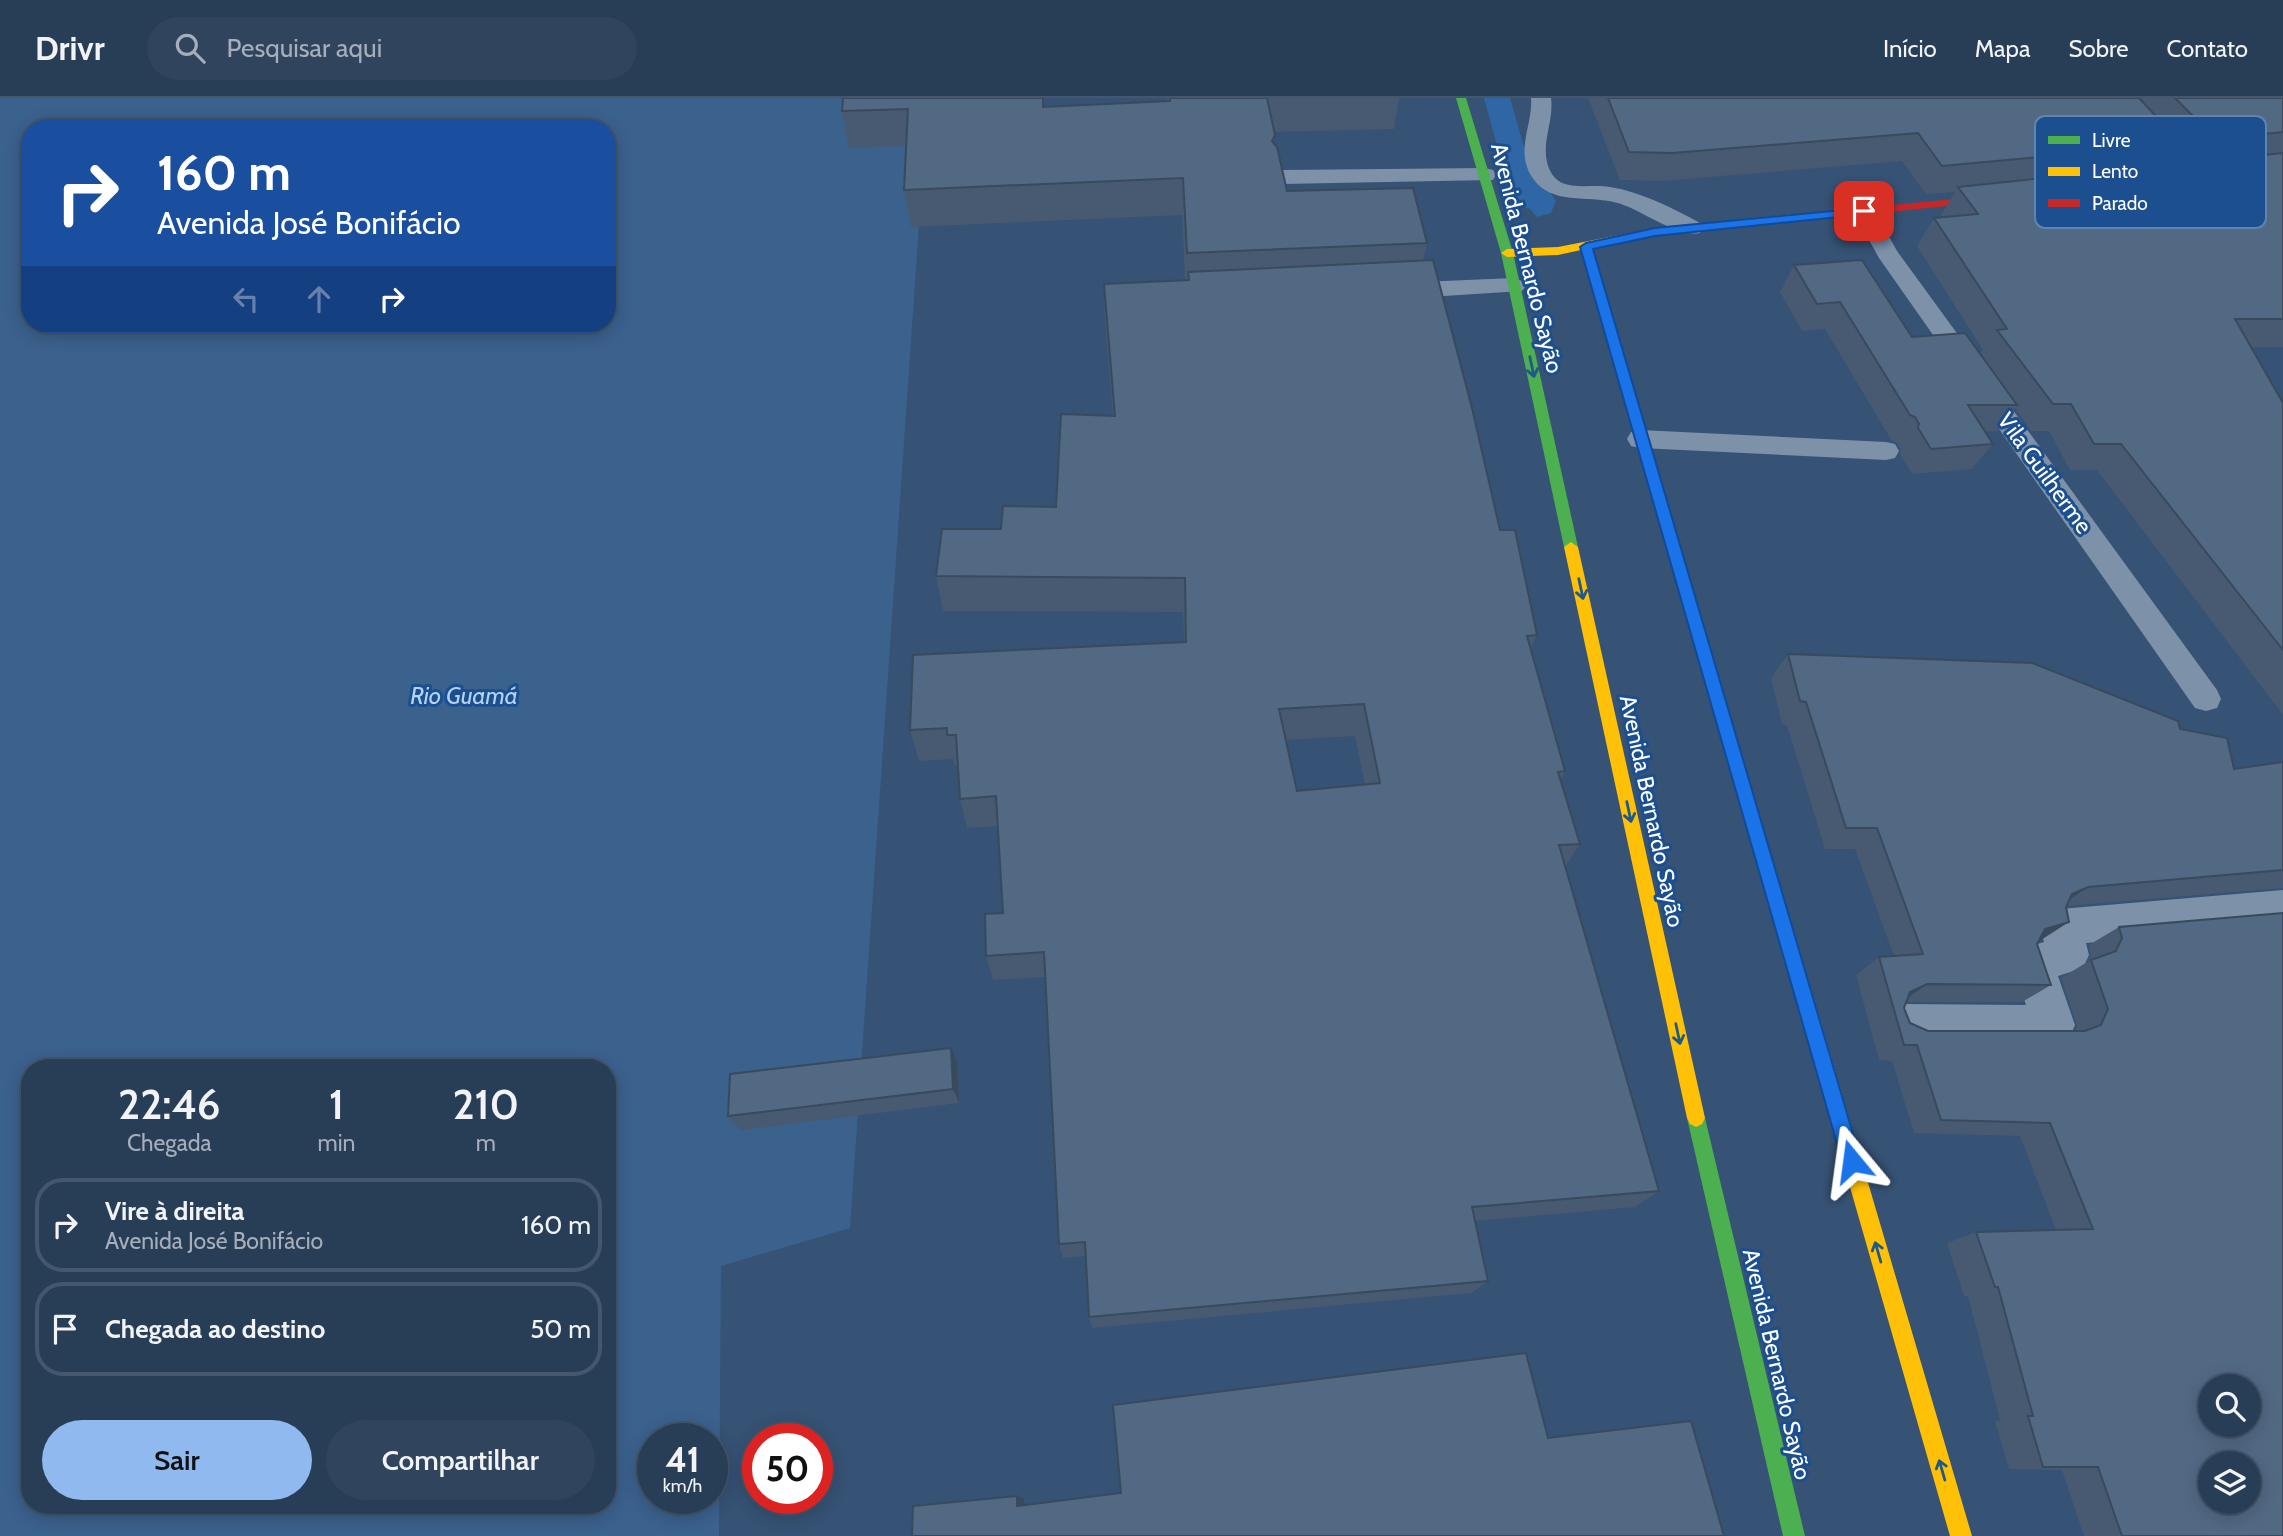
<!DOCTYPE html>
<html lang="pt">
<head>
<meta charset="utf-8">
<style>
  body { margin:0; font-family:Cabin,sans-serif; background:#30455d; color:#f1f3f6; height:100vh; display:flex; flex-direction:column; font-size:26px; white-space:nowrap }
  * { box-sizing:border-box; margin:0 }
  p { font-size:23px; color:#a5aeba }
  .icon { flex:none; width:38px; height:38px; fill:none; stroke:currentColor; stroke-width:2; stroke-linecap:round; stroke-linejoin:round }
  .map { position:relative; flex:1; overflow:hidden }
  .panel { position:absolute; left:21px; top:961px; width:595px; height:455px; display:flex; flex-direction:column; background:#283e57; border-radius:28px; box-shadow:0 4px 18px #0003,0 0 0 2px #44576d }
  .panel>* { flex:none }
  .banner { position:absolute; left:21px; top:21px; width:595px; height:214px; border-radius:28px; box-shadow:0 4px 18px #0003,0 0 0 2px #44576d; background:#1a4fa0; color:#fff; overflow:hidden }
  .buttons { position:absolute; left:2198px; top:1276px; display:grid; gap:14px }
  .buttons a { display:grid; place-items:center; width:63px; height:63px; border-radius:50%; background:#283e57; box-shadow:0 4px 18px #0003,0 0 0 2px #44576d; font-size:35px }
  .speed { position:absolute; left:637px; top:1325px; display:flex; gap:14px; font-size:35px; font-weight:700; text-align:center }
  .speed>* { display:grid; place-content:center; width:91px; height:91px; border-radius:50%; background:#283e57; box-shadow:0 4px 18px #0003,0 0 0 2px #44576d; line-height:1 }
  .speed small { font-size:18px; font-weight:400 }
  .speed .limit { border:10px solid #d22; background:#fff; color:#111 }
  .pin { position:absolute; display:grid; place-items:center; width:60px; height:60px; color:#fff; margin:-30px; border-radius:14px; box-shadow:0 4px 10px #0006 }
  .me { position:absolute; width:77px; margin:-38px; rotate:344deg; stroke-linejoin:round; filter:drop-shadow(0 0 5px #0008) }
  .turn { display:flex; align-items:center; gap:24px; height:147px; padding:0 21px; font-size:32px }
  .turn .icon { width:91px; height:91px; stroke-width:2.5 }
  .turn b { display:block; font-size:49px; line-height:60px }
  .lanes { display:flex; align-items:center; height:66px; padding:0 21px; background:#0003; justify-content:center; gap:35px; direction:ltr }
  .lanes .off { opacity:.35 }
  .eta { display:flex; justify-content:space-evenly; align-items:center; height:119px; text-align:center }
  .eta b { font-size:42px; font-weight:600; line-height:49px }
  .button { display:flex; gap:14px; margin-top:auto; padding:14px 21px }
  .button a { flex:1; height:80px; border-radius:42px; background:#90b9f0; color:#111; font-size:28px; font-weight:600; line-height:80px; text-align:center }
  .button a+a { background:#30455d; color:#f1f3f6 }
  ul { padding:0; list-style:none }
  li { display:flex; align-items:center; gap:21px; height:94px; margin:0 14px 10px; padding:0 7px; border:4px solid #44576d; border-radius:28px }
  li div { flex:1 }
  li b { display:block; font-size:26px }
  li em { font-style:normal }
  header { display:flex; align-items:center; gap:42px; box-sizing:border-box; height:98px; padding:0 35px; background:#283e57; border-bottom:2px solid #44576d }
  header strong { font-size:33px }
  nav { display:flex; gap:38px; margin-inline-start:auto; font-size:24px }
  .search { width:490px; height:63px; background:#30455d; display:flex; align-items:center; gap:18px; box-sizing:border-box; padding:0 24px; border-radius:38px; color:#a5aeba; font-size:26px }
  .map>svg:first-child { display:block }
  .green { fill:#2f66a5 }
  .water { fill:#3b618d; fill-rule:evenodd }
  .lines { fill:none; stroke-linecap:round; stroke-linejoin:round }
  .lane { fill:#7d92a8; fill-rule:evenodd }
  .street { fill:#7d92a8; fill-rule:evenodd }
  .fast { fill:#4caf50; fill-rule:evenodd }
  .slow { fill:#ffc107; fill-rule:evenodd }
  .jam { fill:#c62828; fill-rule:evenodd }
  .wall { fill:#475a72; fill-rule:evenodd }
  .shaded-wall { fill:#394a5c }
  .building { fill:#526984; stroke:#394a5c; stroke-width:2; fill-rule:evenodd }
  .oneway { stroke:#205989 }
  .route { fill:#1a73e8; stroke:#114b97; stroke-width:2 }
  .labels { text-anchor:middle; stroke-width:6; stroke-linejoin:round; paint-order:stroke }
  .street-label { font-size:23px; fill:#fff; stroke:#1b4f8f }
  .water-label { font-size:24px; font-style:italic; fill:#b5d3f5; stroke:#1b4f8f }
  .key { fill:#1b4f8f; stroke:#5f84b1; stroke-width:2 }
  .key-label { font-size:19px; fill:#fff }
</style>
</head>
<body>
<header>
<strong>Drivr</strong>
<div class="search"><svg class="icon" aria-label="search" viewBox="0 0 24 24"><circle cx="10" cy="10" r="6"/><path d="M15 15l6 6"/></svg>Pesquisar aqui</div>
<nav><a>Início</a><a>Mapa</a><a>Sobre</a><a>Contato</a></nav>
</header>
<div class="map">
<svg width="2283" height="1438" viewBox="0 0 2283 1438">
  <rect width="100%" height="100%" fill="#365274"/>
  <polygon class="green" points="1484,0 1510,0 1527,59 1556,103 1551,115 1537,119 1530,111 1513,105"/>
  <path class="water" d="M0,0H905L921,98L850,1130L721,1168L719,1438H0ZM30,30H607V226H30ZM30,970H607V1407H30ZM653,1340H712V1400H653Z"/>
  <g class="lines">
    <g class="lane">
      <path d="M1531,0H1551C1554,22 1542,42 1547,64C1549,73 1554,81 1562,85C1577,91 1595,86 1610,89C1642,94 1672,110 1700,125L1703,130L1700,135C1680,140 1642,113 1621,106C1589,95 1548,111 1529,74C1517,49 1533,25 1531,0Z"/>
      <polygon points="1485,70 1493,72 1496,77 1493,82 1282,86 1274,84 1271,79 1274,74 1282,72"/>
      <polygon points="1864,106 1872,108 1897,153 2217,592 2221,601 2217,610 2206,613 2195,610 1879,160 1853,113 1856,108"/>
      <polygon points="1514,180 1522,183 1526,188 1522,193 1397,201 1389,198 1385,193 1389,188 1397,185"/>
      <polygon points="1640,332 1886,344 1895,346 1899,353 1895,360 1886,362 1640,350 1631,348 1627,341 1631,334"/>
    </g>
    <g class="street">
      <polygon points="2097,0 2124,0 2197,76 2201,82 2197,88 2187,90 2177,88"/>
      <polygon points="2283,792 2283,828 2086,845 2089,857 2083,870 2058,878 2075,927 2069,941 2054,947 1903,946 1888,940 1882,926 1888,912 1903,906 2026,907 2012,865 2018,852 2044,844 2040,829 2046,816 2060,811"/>
    </g>
    <g class="fast">
      <polygon points="1456,0 1466,0 1513,155 1578,449 1571,454 1564,449 1501,155"/>
      <polygon points="1710,568 1717,574 1819,918 1816,924 1810,926 1804,924 1801,918 1703,574"/>
      <polygon points="1696,1011 1702,1014 1705,1020 1805,1438 1783,1438 1687,1020 1690,1014"/>
    </g>
    <g class="slow">
      <polygon points="1795,116 1799,117 1799,123 1655,138 1592,150 1717,574 1710,580 1703,574 1581,152 1558,157 1507,159 1501,155 1507,151 1558,149 1655,130"/>
      <polygon points="1571,444 1578,449 1705,1020 1702,1026 1696,1029 1690,1026 1687,1020 1564,449"/>
      <polygon points="1810,910 1816,912 1819,918 1972,1438 1950,1438 1801,918 1804,912"/>
    </g>
    <polygon class="jam" points="1999,97 2005,100 2003,102 1795,124 1789,120 1795,116"/>
  </g>
  <g class="wall">
    <path d="M1044,0V9L1167,4V0H1399L1394,31L1274,34V45L1287,93L1427,145L1423,162L1500,432L1537,537L1531,551L1565,673L1561,682L1580,746L1565,769L1659,1093L1635,1109L1475,1123L1488,1183L1471,1195L1092,1230L1089,1219L1086,1158L1063,1160L1059,1146L1045,879L993,882L986,858L1003,815L998,728L967,730L960,701L958,668H955L953,661L919,663L910,632L1184,544L1183,514L943,513L936,478L1001,431L1056,409L1113,317L1105,224L1104,186L1185,182L1182,117L911,129L904,92L906,48L849,50L842,13ZM1355,638L1365,687L1297,693L1286,642Z"/>
    <path d="M1588,0H2283V249H2251L2283,305V617L2097,372H2070L2049,333H2031L2015,310L1997,333H1984L1993,346L1972,371L1912,376L1900,356L1901,352L1897,345L1892,343L1825,231L1802,233L1780,194L1794,167L1912,239L1980,255L1983,252L1917,148L1934,120L1942,119L1941,117L1955,94L1926,96L1902,63L1662,83L1620,82ZM2177,52L2190,65L2165,67Z"/>
    <polygon points="1788,556 2180,631 2234,671 2283,664 2283,790 2066,808 2037,846 2051,887 2022,904 1906,904 1904,910 1910,925 1928,933 2075,933 2077,928 2061,880 2089,863 2091,858 2089,847 2119,829 2283,1438 2084,1438 2062,1372 2009,1371 1995,1323 2000,1322 1968,1198 1964,1198 1947,1145 1976,1134 2056,1132 2020,1038 1914,1035 1892,963 1879,962 1856,877 1879,859 1894,858 1855,751 1825,751 1787,627 1782,626 1771,580"/>
    <polygon points="957,965 959,1005 741,1032 728,1018"/>
  </g>
  <g class="shaded-wall">
    <polygon points="2088,789 2059,809 2072,796"/>
    <polygon points="2069,824 2041,842 2017,849 2045,831"/>
    <polygon points="1927,886 1902,904 1910,894"/>
    <polygon points="951,950 957,965 959,1005 953,991"/>
    <polygon points="1017,1398 1024,1400 1024,1409 1017,1408"/>
  </g>
  <g class="building">
    <polygon points="843,0 1043,0 1043,9 1170,3 1170,0 1267,0 1275,37 1272,43 1277,49 1287,93 1413,90 1427,145 1187,155 1183,80 904,92 908,11 842,13"/>
    <polygon points="1608,0 2139,0 2182,46 1942,68 1918,35 1672,55 1629,54"/>
    <polygon points="2175,0 2283,0 2283,34 2216,41"/>
    <polygon points="2283,55 2283,221 2235,221 2283,305 2283,552 2121,346 2094,346 2071,306 2053,306 1997,232 2007,231 1934,120 1978,116 1958,89"/>
    <path d="M1433,162L1472,310L1500,432H1515L1537,537L1527,538L1565,673L1558,674L1580,746L1559,747L1659,1093L1472,1109L1488,1183L1089,1219L1085,1144L1059,1146L1044,854L986,858L985,816L1003,815L996,698L960,701L956,637H947V630L910,632L913,557L1186,544L1185,480L936,478L942,431H1001L1003,408L1056,409L1061,316L1115,318L1104,186L1189,182L1188,174ZM1364,606L1380,685L1297,693L1279,611Z"/>
    <polygon points="1862,162 1912,239 1965,235 2017,307 1968,307 1993,346 1931,351 1918,330 1919,326 1915,319 1910,317 1840,204 1817,206 1794,167"/>
    <path d="M1788,556L2032,565L2178,623L2180,631L2227,640L2234,671L2283,664V772L2088,789L2072,796L2066,809L2069,824L2045,831L2037,846L2051,887L1927,886L1910,894L1904,910L1910,925L1928,933H2085L2101,927L2108,911L2091,862L2116,853L2122,840L2119,829L2283,815V1438H2122L2098,1369H2043L2028,1318H2033L1998,1189H1995L1976,1134L2093,1131L2050,1025L1941,1022L1917,947H1904L1879,859L1923,856L1877,730H1846L1806,604L1800,603ZM2210,1288H2249V1326H2210ZM2210,1365H2249V1404H2210Z"/>
    <polygon points="951,950 953,991 728,1018 730,976"/>
    <polygon points="1526,1255 1548,1340 1691,1323 1724,1438 912,1438 913,1408 1017,1398 1017,1408 1121,1395 1113,1307"/>
  </g>
  <defs><path id="oneway-shaft" d="M-6 0H5M1.5-3L5.5 0L1.5 3" fill="none" stroke-width="1.6" stroke-linecap="round" stroke-linejoin="round" transform="scale(1.75)"/></defs>
  <g class="oneway">
    <use href="#oneway-shaft" transform="translate(1532 269) rotate(78)"/>
    <use href="#oneway-shaft" transform="translate(1581 491) rotate(78)"/>
    <use href="#oneway-shaft" transform="translate(1629 714) rotate(78)"/>
    <use href="#oneway-shaft" transform="translate(1678 936) rotate(78)"/>
    <use href="#oneway-shaft" transform="translate(1878 1154) rotate(-106)"/>
    <use href="#oneway-shaft" transform="translate(1942 1372) rotate(-106)"/>
  </g>
  <polygon class="route" points="1864,110 1870,113 1868,116 1655,138 1593,151 1861,1063 1858,1070 1852,1073 1845,1070 1842,1063 1580,149 1586,145 1655,130"/>
  <g class="labels">
    <g class="street-label">
      <text transform="translate(1527 160) rotate(76)" y="8">Avenida Bernardo Sayão</text>
      <text transform="translate(2045 375) rotate(54)" y="8">Vila Guilherme</text>
      <text transform="translate(1652 713) rotate(78)" y="8">Avenida Bernardo Sayão</text>
      <text transform="translate(1777 1266) rotate(77)" y="8">Avenida Bernardo Sayão</text>
    </g>
    <g class="water-label">
      <text x="464" y="606">Rio Guamá</text>
    </g>
  </g>
  <rect x="2035" y="18" width="231" height="112" rx="10" class="key"/>
  <rect x="2048" y="38" width="32" height="8" fill="#4caf50"/>
  <rect x="2048" y="69" width="32" height="9" fill="#ffc107"/>
  <rect x="2048" y="101" width="32" height="8" fill="#c62828"/>
  <g class="key-label">
    <text x="2092" y="49">Livre</text>
    <text x="2092" y="80">Lento</text>
    <text x="2092" y="112">Parado</text>
  </g>
</svg>
<div class="buttons">
<a><svg class="icon" aria-label="search" viewBox="0 0 24 24"><circle cx="10" cy="10" r="6"/><path d="M15 15l6 6"/></svg></a>
<a><svg class="icon" aria-label="layers" viewBox="0 0 24 24"><path d="M12 4l9 5-9 5-9-5zM3 14l9 5 9-5"/></svg></a>
</div>
<div class="speed"><div>41<small>km/h</small></div><div class="limit">50</div></div>
<div class="pin" style="left:1864px;top:113px;background:#d93025"><svg class="icon" aria-label="arrive" viewBox="0 0 24 24"><path d="M6 21V4h12l-3 4 3 4H6"/></svg></div>
<svg class="me" style="left:1852px;top:1063px" viewBox="-20 -20 40 40"><path d="M0-17L14 15 0 8-14 15z" fill="#1a73e8" stroke="#fff" stroke-width="4"/></svg>
<div class="banner">
<div class="turn"><svg class="icon" aria-label="right" viewBox="0 0 24 24"><path d="M7 20v-9h11M14 6l5 5-5 5"/></svg><div><b>160 m</b>Avenida José Bonifácio</div></div>
<div class="lanes"><svg class="icon off" aria-label="left" viewBox="0 0 24 24"><path d="M17 20v-9H6M10 6l-5 5 5 5"/></svg><svg class="icon off" aria-label="ahead" viewBox="0 0 24 24"><path d="M12 20V5M6 11l6-6 6 6"/></svg><svg class="icon" aria-label="right" viewBox="0 0 24 24"><path d="M7 20v-9h11M14 6l5 5-5 5"/></svg></div>
</div>
<section class="panel">
<div class="eta">
<div><b>22:46</b><p>Chegada</p></div>
<div><b>1</b><p>min</p></div>
<div><b>210</b><p>m</p></div>
</div>
<ul>
<li><svg class="icon" aria-label="right" viewBox="0 0 24 24"><path d="M7 20v-9h11M14 6l5 5-5 5"/></svg><div><b>Vire à direita</b><p>Avenida José Bonifácio</p></div><em>160 m</em></li>
<li><svg class="icon" aria-label="arrive" viewBox="0 0 24 24"><path d="M6 21V4h12l-3 4 3 4H6"/></svg><div><b>Chegada ao destino</b></div><em>50 m</em></li>
</ul>
<div class="button"><a>Sair</a><a>Compartilhar</a></div>
</section>
</div>
</body>
</html>
